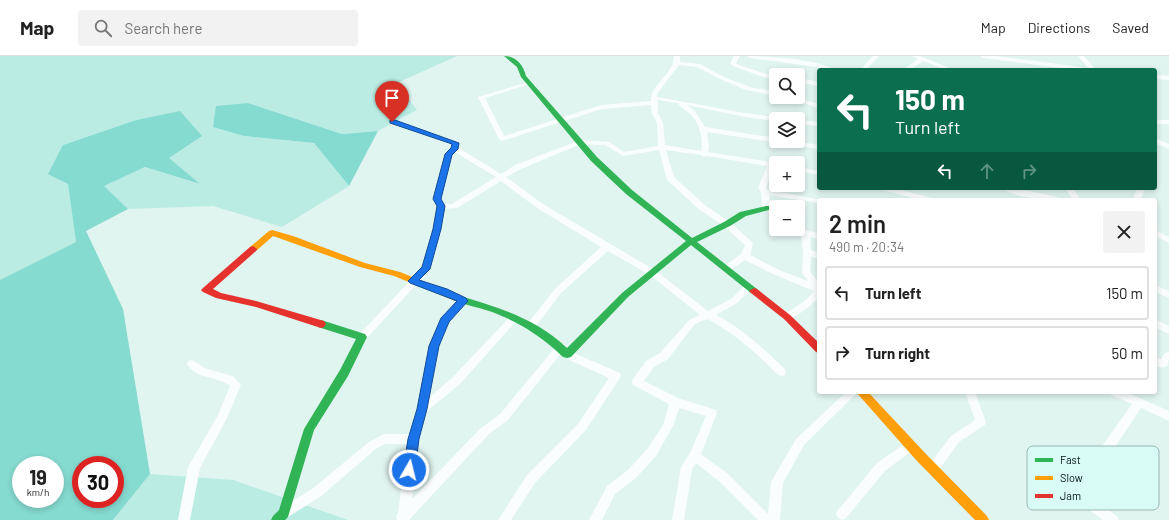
<!DOCTYPE html>
<html lang="en">
<head>
<meta charset="utf-8">
<style>
  body { margin:0; font-family:Barlow,sans-serif; background:#f2f2f2; color:#222; height:100vh; display:flex; flex-direction:column; font-size:15px; white-space:nowrap }
  * { box-sizing:border-box; margin:0 }
  p { font-size:13px; color:#767676 }
  .icon { flex:none; width:22px; height:22px; fill:none; stroke:currentColor; stroke-width:2; stroke-linecap:round; stroke-linejoin:round }
  .map { position:relative; flex:1; overflow:hidden }
  .panel { position:absolute; left:817px; top:142px; width:340px; height:196px; display:flex; flex-direction:column; background:#fff; border-radius:4px; box-shadow:0 2px 6px #0003 }
  .panel>* { flex:none }
  .guide { position:absolute; left:817px; top:12px; width:340px; height:122px; border-radius:4px; box-shadow:0 2px 6px #0003; background:#0b6e4f; color:#fff; overflow:hidden }
  .tools { position:absolute; left:769px; top:12px; display:grid; gap:8px }
  .tools a { display:grid; place-items:center; width:36px; height:36px; border-radius:4px; background:#fff; box-shadow:0 2px 6px #0003; font-size:20px }
  .speed { position:absolute; left:12px; top:400px; display:flex; gap:8px; font-size:20px; font-weight:700; text-align:center }
  .speed>* { display:grid; place-content:center; width:52px; height:52px; border-radius:50%; background:#fff; box-shadow:0 2px 6px #0003; line-height:1 }
  .speed small { font-size:10px; font-weight:400 }
  .speed .limit { border:6px solid #d22; background:#fff; color:#111 }
  .pin { position:absolute; display:grid; place-items:center; width:34px; height:34px; color:#fff; margin:-41px -17px; border-radius:50% 50% 50% 0; rotate:-45deg; box-shadow:0 0 4px #0007 }
  .pin .icon { rotate:45deg }
  .me { position:absolute; width:44px; margin:-22px; rotate:8deg; stroke-linejoin:round; filter:drop-shadow(0 0 3px #0008) }
  .turn { display:flex; align-items:center; gap:14px; height:84px; padding:0 12px; font-size:18px }
  .turn .icon { width:52px; height:52px; stroke-width:2.5 }
  .turn b { display:block; font-size:28px; line-height:34px }
  .lanes { display:flex; align-items:center; height:38px; padding:0 12px; background:#0003; justify-content:center; gap:20px; direction:ltr }
  .lanes .off { opacity:.35 }
  .round { display:grid; place-items:center; flex:none; width:42px; height:42px; border-radius:4px; background:#f2f2f2 }
  .headline { display:flex; align-items:center; justify-content:space-between; height:68px; padding:0 12px }
  h1 { font-size:24px; font-weight:600; line-height:30px }
  ul { padding:0; list-style:none }
  li { display:flex; align-items:center; gap:12px; height:54px; margin:0 8px 6px; padding:0 4px; border:2px solid #e0e0e0; border-radius:4px }
  li div { flex:1 }
  li b { display:block; font-size:15px }
  li em { font-style:normal }
  header { display:flex; align-items:center; gap:24px; box-sizing:border-box; height:56px; padding:0 20px; background:#fff; border-bottom:1px solid #e0e0e0 }
  header strong { font-size:19px }
  nav { display:flex; gap:22px; margin-inline-start:auto; font-size:14px }
  .search { width:280px; height:36px; background:#f2f2f2; display:flex; align-items:center; gap:10px; box-sizing:border-box; padding:0 14px; border-radius:4px; color:#767676; font-size:15px }
  .map>svg:first-child { display:block }
  .green { fill:#bbece4 }
  .forest { fill:#86dbd1; fill-rule:evenodd }
  .lines { fill:none; stroke-linecap:round; stroke-linejoin:round }
  .street { fill:#fafdfd; fill-rule:evenodd }
  .fast { fill:#30b455; fill-rule:evenodd }
  .slow { fill:#ff9f0a; fill-rule:evenodd }
  .jam { fill:#e5322d; fill-rule:evenodd }
  .route { fill:#1a73e8; stroke:#114b97 }
  .key { fill:#d8fcf5; stroke:#99b6b0; stroke-width:1 }
  .key-label { font-size:11px; fill:#05110f }
</style>
</head>
<body>
<header>
<strong>Map</strong>
<div class="search"><svg class="icon" aria-label="search" viewBox="0 0 24 24"><circle cx="10" cy="10" r="6"/><path d="M15 15l6 6"/></svg>Search here</div>
<nav><a>Map</a><a>Directions</a><a>Saved</a></nav>
</header>
<div class="map">
<svg width="1169" height="464" viewBox="0 0 1169 464">
  <rect width="100%" height="100%" fill="#e0f4f0"/>
  <g class="green">
    <polygon points="0,0 457,0 397,27 417,54 378,75 342,78 248,47 244,80 314,87 349,130 282,171 213,150 128,153 103,130 145,111 199,128 168,102 180,55 136,64 63,89 76,186 0,224"/>
    <polygon points="150,418 233,424 348,464 113,464"/>
  </g>
  <g class="forest">
    <polygon points="248,47 342,78 378,75 349,130 314,87 244,80 213,71 216,50"/>
    <path d="M180,55L202,80L169,102L200,128L145,111L104,130L128,153L86,175L123,253L150,418L113,464H0V224L76,186L68,128L48,118L63,89L136,64ZM21,409H55V443H21ZM81,409H115V443H81Z"/>
  </g>
  <g class="lines">
    <g class="street">
      <path d="M674,0H680V6L700,8L724,21L750,31L776,36V40L746,34L720,23L697,11L679,9L657,38V41L745,57L777,61L780,63H776V65L745,61L687,49L695,55L705,71L776,82V85H793L819,89V93L707,76L709,90L708,96L777,107L776,111H774L766,132L768,134L822,144H819V147L769,139L770,151L776,155V160L762,152L761,136L758,132L767,110L707,100L704,101L701,99L666,94L674,121L706,150L730,166L752,186L753,188L750,199L779,214L808,225L802,217L803,196L801,178L795,173H798V169L808,175L819,177V183L810,181L811,194L819,197V203L811,200L810,216L819,226V241C813,248 792,266 784,263L782,261L784,259L807,243L814,235L773,218L745,204L729,215H723L722,213L723,211L741,198L745,189L724,170L700,154L667,124L659,94L623,100L605,89L581,88L521,113L506,121L543,148L656,215L708,255L731,243L746,228H752L753,230L752,232L737,247L716,259C742,272 764,293 785,313L786,316L785,319C778,321 776,317 772,313C753,294 731,275 707,263L695,268L668,303L654,311L644,325L678,342L716,354L717,357L701,398L728,418L768,458L771,426L796,383L846,336H858L804,389L783,427L780,464H758L720,426L696,407L692,413L684,464H672L681,411L690,397L706,360L679,352L673,370L656,400L636,422L615,438L602,464H589L607,430L628,414L648,392L663,369L669,348L633,329L632,326L633,323L646,305L660,297L689,264L700,259L650,219L608,195L561,237L533,274H527L525,271L527,268L555,233L601,191L537,152L501,125L457,152L444,153L441,173L429,215L365,284H359L357,281L422,212L433,173L437,150L433,143L444,98L451,92L452,88L390,67V65H394L457,86L459,92L501,118L515,109L580,84L609,86L624,96L658,90L657,67L652,57L651,49L602,53L502,85L499,83L478,41L528,26L533,27L485,42L504,80L601,49L651,45C649,29 674,19 674,0ZM658,44L678,47L679,49C682,52 686,54 689,57C699,65 704,83 701,95L665,89L663,67L658,57ZM455,96L496,121L452,148H444L441,143L451,99Z"/>
      <polygon points="734,0 740,0 736,7 737,8 763,17 776,19 776,23 760,20 733,10 730,7"/>
      <path d="M747,0C767,0 820,3 835,14H826L817,11L750,2Z"/>
      <polygon points="873,0 879,0 866,14 860,14"/>
      <polygon points="912,0 920,0 954,14 946,14 923,5 910,14 903,14 918,3"/>
      <polygon points="980,0 996,0 1088,12 1078,0 1084,0 1096,14 1076,14 983,2"/>
      <polygon points="1155,19 1169,20 1169,24 1155,23"/>
      <polygon points="798,22 819,26 819,30 798,26"/>
      <polygon points="783,41 793,41 819,48 819,52"/>
      <polygon points="798,64 819,66 819,70 798,68"/>
      <rect x="1155" y="64" width="14" height="4"/>
      <polygon points="1155,82 1169,88 1169,93 1155,87"/>
      <polygon points="798,111 819,115 819,119 798,115"/>
      <polygon points="882,132 894,132 932,142 933,144 920,144 883,134"/>
      <path d="M1003,132H1015L1061,142L1065,144C1049,144 1015,143 1003,132Z"/>
      <polygon points="1068,132 1076,132 1075,135 1081,144 1073,144 1067,135"/>
      <polygon points="1137,132 1145,132 1141,144 1133,144"/>
      <polygon points="1155,174 1169,181 1169,187 1155,180"/>
      <polygon points="1155,229 1169,235 1169,242 1155,236"/>
      <polygon points="463,242 468,245 449,266 439,290 430,341 452,322 510,261 516,261 518,263 460,328 427,355 419,383 412,443 481,372 500,358 558,288 564,288 566,291 508,364 489,378 409,464 397,464 396,461 398,457 407,388 385,388 377,392 320,441 288,461 284,463 280,461 278,457 280,453 312,433 369,386 384,378 409,378 417,353 429,290 442,262 460,243"/>
      <polygon points="1155,263 1169,270 1169,278 1155,271"/>
      <polygon points="567,294 620,317 621,320 586,374 535,427 511,464 498,464 527,419 578,368 609,322 563,301 562,298 563,295"/>
      <path d="M1169,296C1169,309 1169,314 1155,310V302L1161,303L1165,297Z"/>
      <path d="M192,304L207,313L233,320L241,329L226,364L200,412L190,464H178L188,411L218,359L230,330C218,320 195,323 187,308L188,305Z"/>
      <polygon points="965,336 975,336 986,366 985,369 959,386 936,418 932,419 928,418 926,414 928,410 951,380 975,364"/>
      <polygon points="1110,336 1126,336 1169,355 1169,365 1141,352 1113,394 1079,433 1117,460 1119,464 1103,464 1067,438 1065,434 1067,430 1105,386 1132,348 1111,339"/>
      <polygon points="909,385 913,386 915,390 913,394 885,415 846,462 842,464 838,462 836,458 838,454 877,407"/>
    </g>
    <g class="fast">
      <path d="M504,0C516,0 523,9 526,20L597,101L632,134L692,182L724,166L740,156L766,150H769L770,152L769,154L746,160L730,170L697,186L757,233L759,235L757,237H751L691,189L628,241L571,301L567,302L563,301C543,281 516,264 489,255C477,251 465,249 453,244L451,242L456,239C495,250 536,262 567,292L622,237L686,185L626,138L591,105L521,21L517,11Z"/>
      <polygon points="321,264 365,278 367,281 348,320 314,374 288,461 285,464 271,464 273,460 279,454 304,373 340,314 356,283 318,271 316,268 318,265"/>
    </g>
    <g class="slow">
      <polygon points="272,174 293,180 365,207 400,216 459,240 461,242 456,245 453,244 394,220 360,211 273,180 256,195 250,195 249,193 250,191 269,175"/>
      <polygon points="856,336 868,336 925,397 987,460 989,464 975,464 917,405"/>
    </g>
    <g class="jam">
      <polygon points="253,190 257,193 256,195 213,233 221,237 256,245 324,265 326,268 324,271 321,272 256,251 216,242 203,236 201,234 203,232 250,191"/>
      <polygon points="754,232 757,233 790,259 819,287 819,297 816,296 784,263 751,237 749,235"/>
    </g>
  </g>
  <polygon class="route" points="390,64 395,64 459,87 458,93 452,99 441,143 445,150 441,173 430,213 419,224 447,233 466,242 468,245 449,266 439,290 427,353 419,383 415,414 413,418 409,419 405,418 403,414 408,383 417,353 429,290 441,262 457,245 410,227 408,225 422,211 433,173 437,150 433,143 445,98 451,92 452,88 390,67"/>
  <rect x="1027" y="390" width="132" height="64" rx="6" class="key"/>
  <rect x="1035" y="402" width="18" height="4" fill="#30b455"/>
  <rect x="1035" y="420" width="18" height="4" fill="#ff9f0a"/>
  <rect x="1035" y="438" width="18" height="4" fill="#e5322d"/>
  <g class="key-label">
    <text x="1060" y="408">Fast</text>
    <text x="1060" y="426">Slow</text>
    <text x="1060" y="444">Jam</text>
  </g>
</svg>
<div class="tools">
<a><svg class="icon" aria-label="search" viewBox="0 0 24 24"><circle cx="10" cy="10" r="6"/><path d="M15 15l6 6"/></svg></a>
<a><svg class="icon" aria-label="layers" viewBox="0 0 24 24"><path d="M12 4l9 5-9 5-9-5zM3 14l9 5 9-5"/></svg></a>
<a>+</a>
<a>−</a>
</div>
<div class="speed"><div>19<small>km/h</small></div><div class="limit">30</div></div>
<div class="pin" style="left:392px;top:66px;background:#d93025"><svg class="icon" aria-label="arrive" viewBox="0 0 24 24"><path d="M6 21V4h12l-3 4 3 4H6"/></svg></div>
<svg class="me" style="left:409px;top:414px" viewBox="-20 -20 40 40"><circle r="17" fill="#1a73e8" stroke="#fff" stroke-width="3"/><path d="M0-11L8 9 0 5-8 9z" fill="#fff"/></svg>
<div class="guide">
<div class="turn"><svg class="icon" aria-label="left" viewBox="0 0 24 24"><path d="M17 20v-9H6M10 6l-5 5 5 5"/></svg><div><b>150 m</b>Turn left</div></div>
<div class="lanes"><svg class="icon" aria-label="left" viewBox="0 0 24 24"><path d="M17 20v-9H6M10 6l-5 5 5 5"/></svg><svg class="icon off" aria-label="ahead" viewBox="0 0 24 24"><path d="M12 20V5M6 11l6-6 6 6"/></svg><svg class="icon off" aria-label="right" viewBox="0 0 24 24"><path d="M7 20v-9h11M14 6l5 5-5 5"/></svg></div>
</div>
<section class="panel">
<div class="headline"><div><h1>2 min</h1><p>490 m · 20:34</p></div><a class="round"><svg class="icon" aria-label="close" viewBox="0 0 24 24"><path d="M6 6l12 12M18 6L6 18"/></svg></a></div>
<ul>
<li><svg class="icon" aria-label="left" viewBox="0 0 24 24"><path d="M17 20v-9H6M10 6l-5 5 5 5"/></svg><div><b>Turn left</b></div><em>150 m</em></li>
<li><svg class="icon" aria-label="right" viewBox="0 0 24 24"><path d="M7 20v-9h11M14 6l5 5-5 5"/></svg><div><b>Turn right</b></div><em>50 m</em></li>
</ul>
</section>
</div>
</body>
</html>
